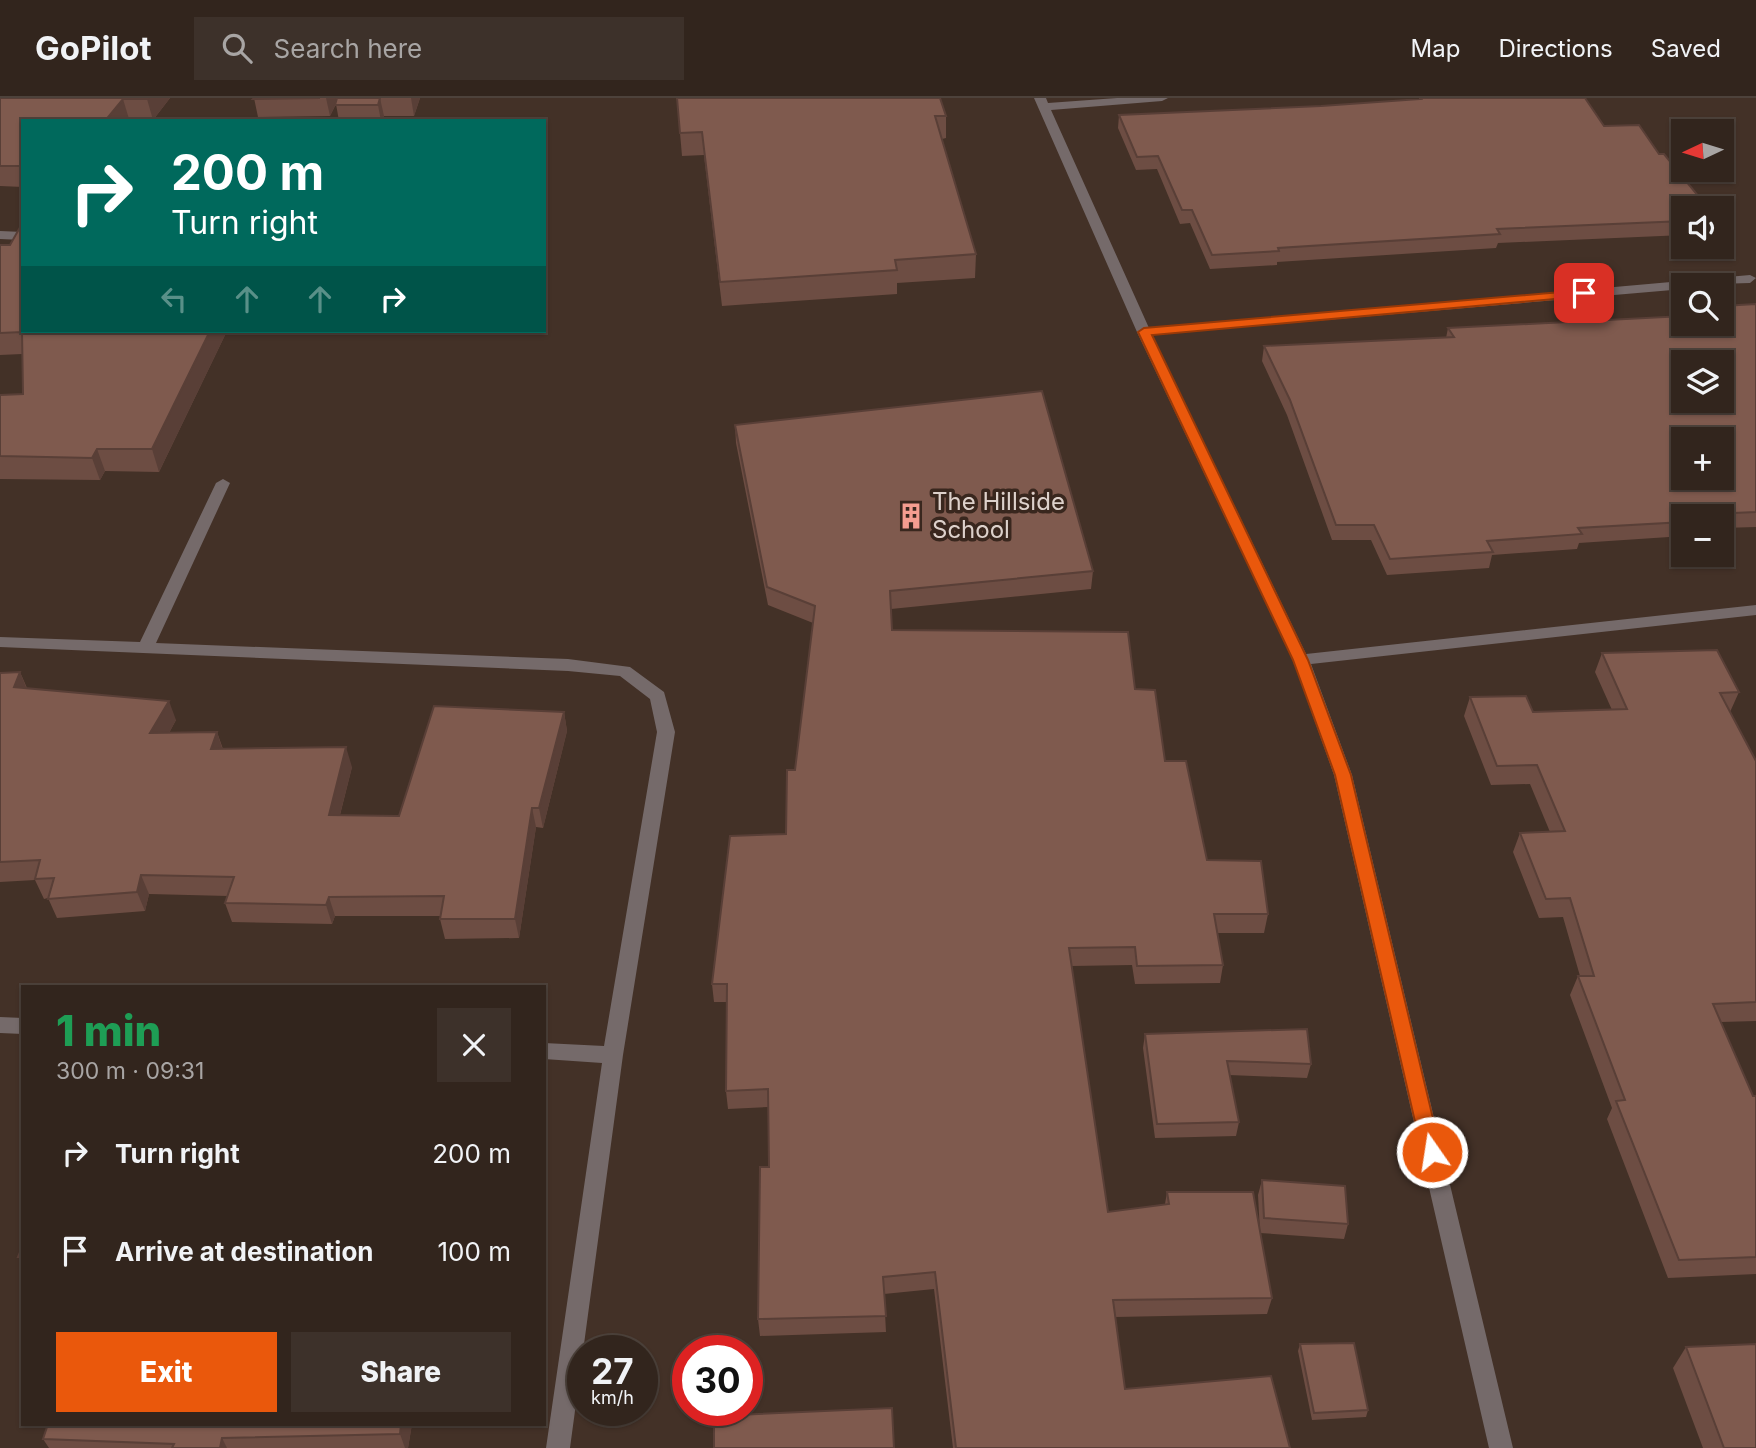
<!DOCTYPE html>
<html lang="en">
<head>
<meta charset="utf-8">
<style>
  body { margin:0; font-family:Inter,sans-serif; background:#3d312a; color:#f1f3f6; height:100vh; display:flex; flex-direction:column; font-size:26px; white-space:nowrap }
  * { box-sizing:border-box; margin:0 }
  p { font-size:23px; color:#a8a5a4 }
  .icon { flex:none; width:38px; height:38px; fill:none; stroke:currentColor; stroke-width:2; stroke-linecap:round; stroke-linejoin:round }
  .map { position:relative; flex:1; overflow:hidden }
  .details { position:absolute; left:21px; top:887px; width:525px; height:441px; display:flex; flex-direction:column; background:#32251d; border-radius:0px; box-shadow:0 2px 5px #0004,0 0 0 2px #4d423b }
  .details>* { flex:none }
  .banner { position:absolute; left:21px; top:21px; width:525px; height:214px; border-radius:0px; box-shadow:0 2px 5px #0004,0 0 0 2px #4d423b; background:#00695c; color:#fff; overflow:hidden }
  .needle { width:46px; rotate:266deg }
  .buttons { position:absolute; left:1671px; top:21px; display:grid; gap:14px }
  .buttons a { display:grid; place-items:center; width:63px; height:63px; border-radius:0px; background:#32251d; box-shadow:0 2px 5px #0004,0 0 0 2px #4d423b; font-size:35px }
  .speed { position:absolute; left:567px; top:1237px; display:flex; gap:14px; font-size:35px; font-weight:700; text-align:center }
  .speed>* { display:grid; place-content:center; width:91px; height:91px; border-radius:50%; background:#32251d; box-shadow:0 2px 5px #0004,0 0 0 2px #4d423b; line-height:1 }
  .speed small { font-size:18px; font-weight:400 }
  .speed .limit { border:10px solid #d22; background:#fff; color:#111 }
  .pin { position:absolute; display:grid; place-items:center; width:60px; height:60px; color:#fff; margin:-30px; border-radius:14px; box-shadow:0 4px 10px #0006 }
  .me { position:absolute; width:77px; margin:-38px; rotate:347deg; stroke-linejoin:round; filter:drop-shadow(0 0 5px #0008) }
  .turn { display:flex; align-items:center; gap:24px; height:147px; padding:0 35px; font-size:32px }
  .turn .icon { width:91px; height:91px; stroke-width:2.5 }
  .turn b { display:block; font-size:49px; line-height:60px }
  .lanes { display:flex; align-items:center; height:66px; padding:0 35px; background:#0003; justify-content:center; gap:35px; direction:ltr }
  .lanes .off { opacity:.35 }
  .round { display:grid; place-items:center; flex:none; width:74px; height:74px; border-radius:0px; background:#3d312a }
  .head { display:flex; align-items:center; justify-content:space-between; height:119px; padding:0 35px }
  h1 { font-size:42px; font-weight:800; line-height:52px; color:#1e9e55 }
  .button { display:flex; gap:14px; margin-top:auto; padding:14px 35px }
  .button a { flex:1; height:80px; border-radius:0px; background:#ea580c; color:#fff; font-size:28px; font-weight:800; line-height:80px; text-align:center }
  .button a+a { background:#3d312a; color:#f1f3f6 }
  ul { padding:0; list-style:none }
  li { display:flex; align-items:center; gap:21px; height:98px; padding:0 35px }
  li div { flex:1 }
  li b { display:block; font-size:26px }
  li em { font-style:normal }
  header { display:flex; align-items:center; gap:42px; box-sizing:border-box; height:98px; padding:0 35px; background:#32251d; border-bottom:2px solid #4d423b }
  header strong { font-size:33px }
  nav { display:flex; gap:38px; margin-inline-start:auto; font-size:24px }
  .search { width:490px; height:63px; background:#3d312a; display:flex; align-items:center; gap:18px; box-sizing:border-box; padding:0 24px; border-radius:0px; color:#a8a5a4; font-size:26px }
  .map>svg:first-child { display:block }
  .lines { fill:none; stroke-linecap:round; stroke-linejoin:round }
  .minor { fill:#756a6a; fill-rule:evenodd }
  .wall { fill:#6d4d43 }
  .shaded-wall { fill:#593f37 }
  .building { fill:#7f5a4e; stroke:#593f37; stroke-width:2; fill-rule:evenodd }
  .route { fill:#ea580c; stroke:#983908; stroke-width:2 }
  .labels { text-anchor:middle; stroke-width:7; stroke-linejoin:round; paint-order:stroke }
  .poi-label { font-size:24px; fill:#ddd1cb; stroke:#39271e; text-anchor:start }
</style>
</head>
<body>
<header>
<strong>GoPilot</strong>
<div class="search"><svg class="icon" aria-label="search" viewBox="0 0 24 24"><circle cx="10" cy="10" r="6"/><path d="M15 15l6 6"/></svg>Search here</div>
<nav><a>Map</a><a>Directions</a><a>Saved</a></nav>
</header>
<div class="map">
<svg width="1756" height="1350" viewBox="0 0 1756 1350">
  <rect width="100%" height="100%" fill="#433127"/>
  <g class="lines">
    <g class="minor">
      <polygon points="1034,0 1046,0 1048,5 1117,0 1168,0 1162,3 1051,12 1149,230 1750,177 1756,180 1750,185 1684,187 1684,191 1152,237 1306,556 1756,507 1756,517 1311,566 1352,677 1513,1350 1489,1350 1334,677 1293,562 1137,234"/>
      <polygon points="0,133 23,134 23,142 0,141"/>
      <polygon points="223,381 230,385 156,545 568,561 630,569 664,594 675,634 623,957 570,1350 546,1350 602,965 544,961 544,945 604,948 657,634 650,601 620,578 568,573 0,549 0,539 140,544 216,385"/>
      <polygon points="0,919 23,920 23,936 0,935"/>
    </g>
  </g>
  <g class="wall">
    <polygon points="0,0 170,0 153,22 129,21 23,23 23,89 0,88"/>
    <polygon points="254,0 420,0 414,18 384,18 382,23 339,23 336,6 330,18 258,19"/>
    <polygon points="677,0 946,18 946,40 942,41 976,156 975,180 897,185 897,196 722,208 704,57 682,58"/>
    <polygon points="1419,0 1585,0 1604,28 1684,110 1684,137 1498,145 1496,150 1277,164 1277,167 1210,171 1190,125 1180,126 1157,71 1136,72 1118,30 1119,17 1321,8 1419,1"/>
    <polygon points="0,147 227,233 159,374 105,373 100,382 0,381 0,297 23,296 22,256 0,257"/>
    <polygon points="1756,206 1756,429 1722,430 1722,418 1684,418 1684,438 1579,445 1577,451 1492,457 1489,470 1387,477 1371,442 1332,442 1287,317 1262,263 1264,248 1446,240 1448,230 1684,226"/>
    <polygon points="735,327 1093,473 1091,491 891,511 892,532 1135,591 1165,663 1207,762 1268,816 1264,835 1217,835 1223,867 1220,885 1135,886 1132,867 1072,868 1108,1114 1165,1106 1167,1094 1272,1200 1267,1216 1115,1219 1125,1291 1290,1350 953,1350 934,1191 884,1196 886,1234 760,1238 758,1221 769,1069 768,1009 728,1011 726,993 727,904 714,904 712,886 786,736 795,672 813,525 768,507 736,345"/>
    <polygon points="1602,555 1739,594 1730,614 1756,663 1756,923 1721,924 1753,998 1756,998 1756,1176 1668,1180 1607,1021 1612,1010 1570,897 1578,878 1580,878 1563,819 1539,820 1513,754 1520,735 1550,734 1530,686 1491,687 1464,618 1470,599 1533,614 1612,612 1595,574"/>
    <polygon points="20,574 27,590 176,622 169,635 217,634 223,651 352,669 340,717 399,718 564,614 567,633 543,730 536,729 519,840 445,841 440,821 441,818 335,818 332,826 232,824 225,805 228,798 149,796 145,813 57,820 48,800 44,801 35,782 0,784 0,575"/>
    <polygon points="1145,936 1311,966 1307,980 1229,977 1239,1024 1236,1038 1155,1040 1143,950"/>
    <polygon points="1262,1082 1348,1126 1344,1141 1260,1135 1258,1097"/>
    <polygon points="1300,1246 1368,1312 1366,1319 1312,1322 1298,1253"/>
    <polygon points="1686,1249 1756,1350 1703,1350 1673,1270"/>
    <polygon points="31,1326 412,1326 408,1350 49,1350 43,1341 47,1330 33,1329"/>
  </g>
  <g class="shaded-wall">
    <polygon points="148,0 170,0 153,22 147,1"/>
    <polygon points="326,0 339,0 330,18"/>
    <polygon points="380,0 384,18 382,23 381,23 378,7"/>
    <polygon points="411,0 420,0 414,18"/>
    <polygon points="123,1 129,21 127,23 105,23"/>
    <polygon points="210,233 227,233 159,374 152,351"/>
    <polygon points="97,351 105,373 100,382 92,360"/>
    <polygon points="20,574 28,594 14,589"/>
    <polygon points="169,603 176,622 158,655 150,635"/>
    <polygon points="564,614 567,633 543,730 539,710"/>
    <polygon points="217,634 223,653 211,651"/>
    <polygon points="346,649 352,669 335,736 329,717"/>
    <polygon points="532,710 536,729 519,840 515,821"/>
    <polygon points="141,777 149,796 145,813 137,794"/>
    <polygon points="329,799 335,818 332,826 326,807"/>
    <polygon points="401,1326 412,1326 408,1350 405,1350 400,1336"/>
    <polygon points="222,1340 227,1350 220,1350"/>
  </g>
  <g class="building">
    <polygon points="0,0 148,0 147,1 123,1 105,23 23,23 23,68 0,68"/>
    <polygon points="254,0 320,0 253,1"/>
    <polygon points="337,0 380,0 378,7 335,7"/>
    <polygon points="677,0 940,0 946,18 935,18 976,156 895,162 897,172 720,184 702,34 680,35"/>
    <polygon points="1420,0 1585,0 1604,28 1639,27 1659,56 1664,56 1708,110 1684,110 1684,123 1497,131 1500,136 1278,150 1279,153 1212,157 1192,112 1182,112 1158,58 1137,59 1119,17 1321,8 1421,1"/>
    <polygon points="23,124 23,233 210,233 152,351 97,351 92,360 0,358 0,297 23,296 22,234 0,235 0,147 10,147"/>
    <path d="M1756,206V414L1712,416L1713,418H1684V424L1578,430L1582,436L1487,443L1493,454L1390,461L1374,427H1336L1290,302L1264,248L1454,239L1448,230L1684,218V226H1722V208ZM1684,264H1722V303H1684ZM1684,341H1722V380H1684Z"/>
    <polygon points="1042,293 1093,473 890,493 892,532 1128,534 1135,591 1155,592 1165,663 1186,663 1207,762 1261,763 1268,816 1214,816 1223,867 1137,868 1135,849 1069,850 1108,1114 1169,1106 1167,1094 1253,1094 1272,1200 1113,1202 1125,1291 1271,1278 1290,1350 956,1350 935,1174 883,1179 886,1218 758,1221 760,1069 769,1069 768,991 726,993 727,886 712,886 730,738 786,736 787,672 795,672 815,508 767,489 735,327"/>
    <polygon points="1717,552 1739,594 1720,595 1756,663 1756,904 1713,906 1753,998 1756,998 1756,1159 1679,1162 1616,1003 1625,1002 1578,878 1594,878 1570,800 1546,801 1520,735 1565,733 1537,667 1497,668 1470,599 1526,598 1533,614 1627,611 1602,555"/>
    <polygon points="20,574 14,589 169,603 150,635 217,634 211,651 346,649 329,717 399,718 434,608 564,614 539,710 532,710 515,821 440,821 444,798 329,799 326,807 225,805 234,779 141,777 137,794 48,801 54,780 35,781 40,762 0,764 0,575"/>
    <polygon points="1307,931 1311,966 1227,963 1239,1024 1157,1026 1145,936"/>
    <polygon points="1262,1082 1345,1088 1348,1126 1264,1120"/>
    <polygon points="23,1147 23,1159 18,1159"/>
    <polygon points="1354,1245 1368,1312 1314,1315 1300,1246"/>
    <polygon points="1756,1246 1756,1350 1724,1350 1686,1249"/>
    <polygon points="892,1310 894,1350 714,1350 714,1318"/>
    <polygon points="48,1326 401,1326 400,1336 222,1340 220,1350 172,1350 174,1346 43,1341"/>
  </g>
  <polygon class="route" points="1584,192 1589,193 1589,198 1152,237 1308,562 1351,677 1441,1054 1438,1059 1432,1062 1425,1059 1422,1054 1335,677 1293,562 1138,234 1144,230"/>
  <defs>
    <g id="building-bare" transform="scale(2.1)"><path d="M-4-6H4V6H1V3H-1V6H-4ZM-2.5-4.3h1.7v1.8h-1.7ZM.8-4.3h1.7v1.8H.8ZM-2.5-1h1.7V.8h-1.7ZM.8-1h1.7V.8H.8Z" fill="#f59d90" stroke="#39271e" stroke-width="2.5" paint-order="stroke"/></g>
  </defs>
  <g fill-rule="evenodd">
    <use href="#building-bare" x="911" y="418"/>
  </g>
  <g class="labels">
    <g class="poi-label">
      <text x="932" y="412">The Hillside<tspan x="932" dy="28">School</tspan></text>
    </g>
  </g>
</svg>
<div class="buttons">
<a><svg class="needle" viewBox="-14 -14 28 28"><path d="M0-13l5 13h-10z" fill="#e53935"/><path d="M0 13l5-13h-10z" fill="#a8a5a4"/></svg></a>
<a><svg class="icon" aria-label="sound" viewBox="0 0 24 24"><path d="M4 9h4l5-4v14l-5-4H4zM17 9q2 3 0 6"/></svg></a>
<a><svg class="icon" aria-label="search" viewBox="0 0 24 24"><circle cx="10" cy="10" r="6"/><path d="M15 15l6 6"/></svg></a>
<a><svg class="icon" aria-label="layers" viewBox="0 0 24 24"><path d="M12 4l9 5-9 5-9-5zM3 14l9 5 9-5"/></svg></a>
<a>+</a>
<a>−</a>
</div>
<div class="speed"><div>27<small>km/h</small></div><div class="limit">30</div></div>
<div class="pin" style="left:1584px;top:195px;background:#d93025"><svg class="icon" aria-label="arrive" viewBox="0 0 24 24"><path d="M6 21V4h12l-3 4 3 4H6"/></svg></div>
<svg class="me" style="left:1432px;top:1054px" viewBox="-20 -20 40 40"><circle r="17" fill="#ea580c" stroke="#fff" stroke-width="3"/><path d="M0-11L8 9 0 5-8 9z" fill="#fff"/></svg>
<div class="banner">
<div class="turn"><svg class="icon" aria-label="right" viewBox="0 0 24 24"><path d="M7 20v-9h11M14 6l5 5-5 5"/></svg><div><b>200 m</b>Turn right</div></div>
<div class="lanes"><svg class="icon off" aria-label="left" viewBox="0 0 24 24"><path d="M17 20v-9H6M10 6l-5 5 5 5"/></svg><svg class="icon off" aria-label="ahead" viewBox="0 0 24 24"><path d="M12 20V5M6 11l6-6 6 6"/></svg><svg class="icon off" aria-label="ahead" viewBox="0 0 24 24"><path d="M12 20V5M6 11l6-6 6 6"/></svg><svg class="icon" aria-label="right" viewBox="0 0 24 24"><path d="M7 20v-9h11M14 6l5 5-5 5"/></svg></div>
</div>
<section class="details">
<div class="head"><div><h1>1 min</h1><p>300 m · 09:31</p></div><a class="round"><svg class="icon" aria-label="close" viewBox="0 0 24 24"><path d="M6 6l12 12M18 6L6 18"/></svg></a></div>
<ul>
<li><svg class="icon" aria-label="right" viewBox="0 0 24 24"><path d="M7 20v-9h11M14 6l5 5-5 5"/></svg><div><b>Turn right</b></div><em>200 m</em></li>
<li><svg class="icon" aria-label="arrive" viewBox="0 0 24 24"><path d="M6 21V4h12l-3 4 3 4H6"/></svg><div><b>Arrive at destination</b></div><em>100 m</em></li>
</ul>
<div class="button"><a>Exit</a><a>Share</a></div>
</section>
</div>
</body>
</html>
